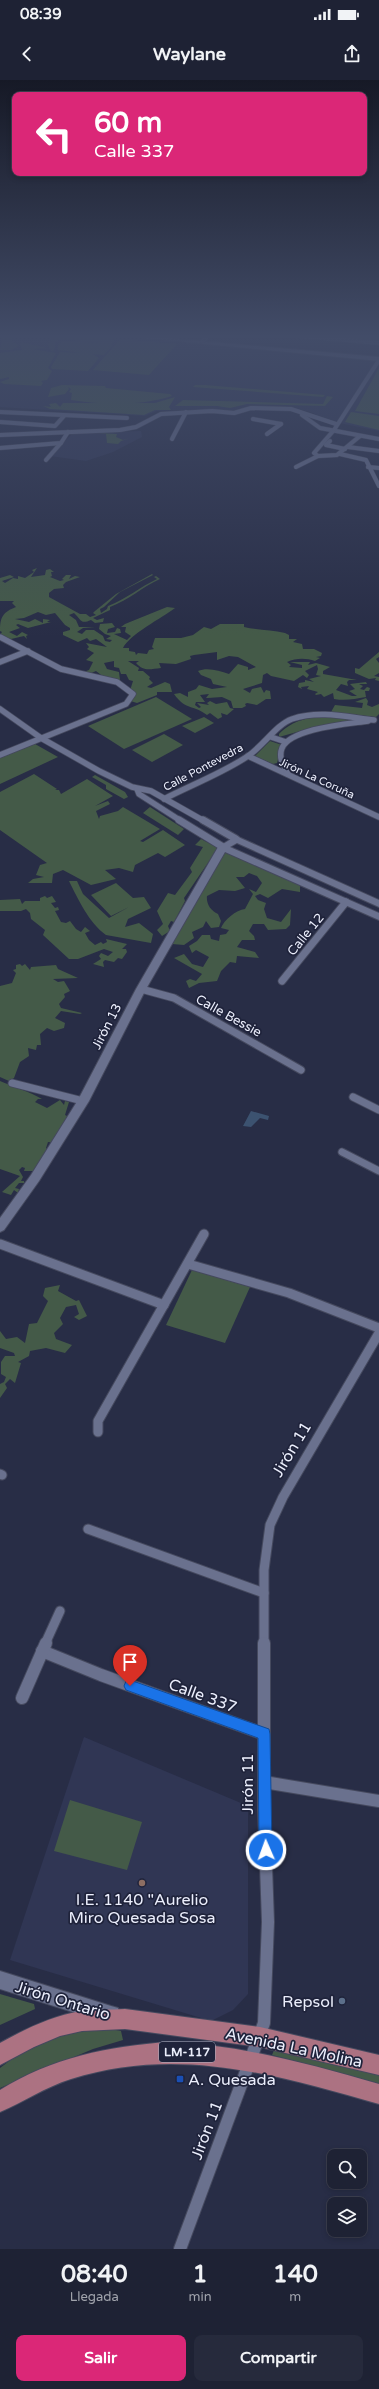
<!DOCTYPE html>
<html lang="es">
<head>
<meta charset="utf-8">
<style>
  body { margin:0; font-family:"Varela Round",sans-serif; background:#262a3c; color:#f1f3f6; height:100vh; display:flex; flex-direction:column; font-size:15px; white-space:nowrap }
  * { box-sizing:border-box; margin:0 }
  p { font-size:13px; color:#a1a4ac }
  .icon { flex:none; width:22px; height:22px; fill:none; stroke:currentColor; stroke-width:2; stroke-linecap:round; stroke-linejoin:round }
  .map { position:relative; height:2169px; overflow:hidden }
  .side { display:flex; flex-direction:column; background:#1e2234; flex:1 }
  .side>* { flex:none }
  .banner { position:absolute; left:12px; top:12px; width:355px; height:84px; border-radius:8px; box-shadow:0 2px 6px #0003,0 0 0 1px #3c3f4f; background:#db2777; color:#fff; overflow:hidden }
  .buttons { position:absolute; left:327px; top:2069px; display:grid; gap:8px }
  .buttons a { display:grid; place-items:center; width:40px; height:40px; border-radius:8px; background:#1e2234; box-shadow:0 2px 6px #0003,0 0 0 1px #3c3f4f; font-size:20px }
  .pin { position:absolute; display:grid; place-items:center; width:34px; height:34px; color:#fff; margin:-41px -17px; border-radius:50% 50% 50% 0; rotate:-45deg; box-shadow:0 0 4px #0007 }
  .pin .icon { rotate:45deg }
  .me { position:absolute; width:44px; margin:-22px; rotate:358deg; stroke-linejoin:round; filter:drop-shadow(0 0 3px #0008) }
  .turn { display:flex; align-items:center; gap:14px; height:84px; padding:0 16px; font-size:18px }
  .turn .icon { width:52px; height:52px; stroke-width:2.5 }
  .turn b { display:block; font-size:28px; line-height:34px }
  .eta { display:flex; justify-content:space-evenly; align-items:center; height:68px; text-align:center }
  .eta b { font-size:24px; font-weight:800; line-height:28px }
  .action { display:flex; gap:8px; margin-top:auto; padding:8px 16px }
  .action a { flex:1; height:46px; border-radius:8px; background:#db2777; color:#fff; font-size:16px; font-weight:800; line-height:46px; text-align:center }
  .action a+a { background:#262a3c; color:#f1f3f6 }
  .status { display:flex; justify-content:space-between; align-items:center; height:28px; padding:0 20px; background:#1e2234; direction:ltr }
  .status svg { height:11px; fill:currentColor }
  header { display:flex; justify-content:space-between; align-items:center; height:52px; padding:0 16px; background:#1e2234; font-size:18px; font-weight:800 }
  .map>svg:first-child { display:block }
  .built { fill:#303654 }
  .green { fill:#445a48 }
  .water { fill:#3c5270 }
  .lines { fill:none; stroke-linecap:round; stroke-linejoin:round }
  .street-far4-casing { stroke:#45495e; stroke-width:5 }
  .street-far3-casing { stroke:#45495e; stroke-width:7 }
  .street-far2-casing { stroke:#45495e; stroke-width:9 }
  .street-far1-casing { stroke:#45495e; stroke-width:11 }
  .street-casing { stroke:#45495e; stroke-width:14 }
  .secondary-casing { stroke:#45495e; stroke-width:2 }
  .primary-casing { stroke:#45495e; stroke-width:2 }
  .street-far4 { stroke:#6a718e; stroke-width:4 }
  .street-far3 { stroke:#6a718e; stroke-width:5.5 }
  .street-far2 { stroke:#6a718e; stroke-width:7 }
  .street-far1 { stroke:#6a718e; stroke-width:9 }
  .street { stroke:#6a718e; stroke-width:12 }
  .secondary { fill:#6a718e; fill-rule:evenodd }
  .primary { fill:#ac7282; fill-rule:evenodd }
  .route { fill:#1a73e8; stroke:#114b97 }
  .education-dot { fill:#8d6e63; stroke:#1f233b; stroke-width:1.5 }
  .service-dot { fill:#5c6f8a; stroke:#1f233b; stroke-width:1.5 }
  .transit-dot { fill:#1a4fb4; stroke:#1f233b; stroke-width:1.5 }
  .labels { text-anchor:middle; stroke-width:3.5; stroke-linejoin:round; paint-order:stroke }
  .far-street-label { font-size:11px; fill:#ebeefc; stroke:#1f233b }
  .shield { fill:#1f233b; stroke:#aeb1c2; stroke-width:1 }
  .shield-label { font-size:12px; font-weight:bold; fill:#ebeefc }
  .street-label { font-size:13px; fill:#ebeefc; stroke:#1f233b }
  .near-street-label { font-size:16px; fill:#ebeefc; stroke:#1f233b }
  .near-poi-label { font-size:16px; fill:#ebeefc; stroke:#1f233b }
</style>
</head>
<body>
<div class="status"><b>08:39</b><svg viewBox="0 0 49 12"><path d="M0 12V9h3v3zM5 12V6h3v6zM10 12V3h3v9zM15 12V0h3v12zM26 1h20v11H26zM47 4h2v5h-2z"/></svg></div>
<header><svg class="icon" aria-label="back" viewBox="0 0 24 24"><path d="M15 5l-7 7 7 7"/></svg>Waylane<svg class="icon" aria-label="share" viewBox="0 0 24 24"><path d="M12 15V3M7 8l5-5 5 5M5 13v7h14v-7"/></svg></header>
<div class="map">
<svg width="379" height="2169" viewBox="0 0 379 2169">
  <rect width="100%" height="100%" fill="#282d46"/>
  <g class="built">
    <polygon points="0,254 90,254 379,280 379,351 324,340 313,333 289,327 250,326 233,331 215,329 156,331 145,336 0,327"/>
    <polygon points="141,351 142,357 113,372 86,381 50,376 73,353"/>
    <polygon points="84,1657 248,1726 248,1914 233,1930 211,1941 10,1880"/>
  </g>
  <g class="green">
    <polygon points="54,254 117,257 111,265 113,265 104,275 93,274 99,278 88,291 52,289 51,287 60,272 81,273 58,270 58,265 62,261 101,263 60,259 55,263 55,268 52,272 48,265"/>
    <polygon points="307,254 379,254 379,262 306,256"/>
    <polygon points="2,257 13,257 12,261 19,266 11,270 0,270"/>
    <polygon points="120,259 177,264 149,295 93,290"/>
    <polygon points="22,262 47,268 32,269 56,273 48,288 52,291 47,300 41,301 43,303 41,306 4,304 0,302 9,299 9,297 0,299 0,273 22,270 20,264"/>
    <polygon points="379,288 379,334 355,331"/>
    <path d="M62,305L105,306L106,308L170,314L172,316C141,326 104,325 71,320L72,313L69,312L71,309L68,307L69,309L65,314L48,317L51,308Z"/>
    <polygon points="195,305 205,305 325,315 323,317 193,307"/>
    <polygon points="327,316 333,317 325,326 247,324 230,328 217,326 175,326 183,320 323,324"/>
    <polygon points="175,317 169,327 171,330 155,330 144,335 50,329 43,326 51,327 49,324 56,323 60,327 63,323 155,323"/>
    <polygon points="351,332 379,336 379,350 345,342"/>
    <polygon points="98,353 117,354 116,357 123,360 131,358 121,361 118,364 107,363 106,354"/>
    <path d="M37,488L31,497L45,495L46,490L50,489L54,492H51L52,496L50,497L60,501L64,500L62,499L66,495H71L69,499L75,496L80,497L66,502L63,505L64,508L54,509L49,513V517L80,534H86L90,537L96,535L93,533L95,531L116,514L152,494L153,495L120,512L104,527L100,529L101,533L107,529L108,526C126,519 140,507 157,499L154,497L156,496L160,499C142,507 129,520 110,527V530L93,538L97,540L104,538L103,542L95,543L91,540C80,545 81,539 74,533L69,535L76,540L79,547H95L83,548L77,552L82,554L86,550H94L103,556L105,561L110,562L112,560L106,559L111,556L105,554L99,549L100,544L112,543L115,547L108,549L107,553L115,552L117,548L120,549L121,553L114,554L127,560L131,556L125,552L126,547H121L125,544L167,527L175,528C162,538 130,554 123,568H129V571L135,572L136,575L138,573L147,574L149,570L154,569L152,567L155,558H181L193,555L204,547L211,549L220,544H244V547C257,550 272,550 285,553L289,555V559H297L293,562L302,564L303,569H314L322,573L321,576L316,577L320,578L315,581C306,578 296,578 287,582L291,585L289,587L302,588V585L290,582H310L308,585L316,583L330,587L323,591V594L357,600H349L347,602L348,606L341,604L336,610L352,616H357L349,611L355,609L350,604L366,602L367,604H359L363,606L360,609L364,610L367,607L370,608L369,611H365L366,617C354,619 346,621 334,619L333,613L324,617L321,614L316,615L315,614L318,612L307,609L309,606L301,607L302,609L298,607L299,603L305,602V600L314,602L309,599L321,596L316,595L318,589L317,585L305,591L309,595L307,598L303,595L294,601L271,596L267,593L263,595L262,603L243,609L250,613L252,609L261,607L264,613L266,610L270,611L271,619H266L257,625L247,623L245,624L246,626L242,628H233L231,621L222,617L208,618H206L209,614L200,615L205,622H196L195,625L199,628L201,627L197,623L209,625L207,623L210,621L216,624L227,622L230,628L234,629L227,635L221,633L222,637L218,639L210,633L207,635C193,624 186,631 174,614L180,613L188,617V612L196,609L199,605L212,609L227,607L213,604L211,599L201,595L198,591C208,587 219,591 229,594L238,584L248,587V590L256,587L238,577L229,576L217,580V572L194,575L190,576L191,579L176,584L159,583L161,588C150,589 144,592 136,583L139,581H128L139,588L138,591H143L150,597L149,599L153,603L147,607L151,608L165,602L170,604L172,612H157V615L137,623L127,620L133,601L129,600L126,594H121L119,588L114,587V581L104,583L107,589L119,592L120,600L105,598L96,591L89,594L81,593L89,590L93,582L86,580L94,573L87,569L89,567L86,563L107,567L96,559L90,561L87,558L78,562L63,555V552L70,550V548L65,545L55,533L46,535L38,532L24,538L15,539L29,542L35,539L43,543V539L50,540L47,542H51L28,548L18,544L16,545L20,548L9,552L17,556L22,552L28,555L26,556L27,559L24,556L11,559L0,555L2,552L0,551C0,537 3,532 16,527L12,523L14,521H0V498L10,495L14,497L2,501L5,503L13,498L18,499V496L25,498L34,492L32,490Z"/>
    <polygon points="379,572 379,577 376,579 379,583 379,593 374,596 379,597 379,601 375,600 376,598 369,599 355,593 355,588 359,589"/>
    <polygon points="156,617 192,639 124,669 88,646"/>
    <polygon points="366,618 368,621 367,625 372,627 379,624 379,634 376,637 331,632 335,625 362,628 363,623 355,622"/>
    <path d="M328,636L363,641L304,650L279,657V654C294,639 308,638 328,636Z"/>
    <polygon points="204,637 214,643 195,653 182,646"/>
    <polygon points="164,654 183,665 152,682 132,670"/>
    <polygon points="270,661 282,665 277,683 273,684 255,676"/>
    <polygon points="35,664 58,677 0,704 0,678"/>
    <polygon points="34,694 57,709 55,710 59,710 61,714 87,699 113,716 95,726 108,721 110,724 96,731 99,739 100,736 118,731 123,727 160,749 140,761 143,762 163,750 185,765 165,777 158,773 135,785 133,792 119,788 105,790 116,799 91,805 63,790 53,794 52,803 28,803 33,799 44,797 36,795 40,785 47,783 0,750 0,712"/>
    <polygon points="95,695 125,712 128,717 124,719 106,709 106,705 92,697"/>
    <polygon points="150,727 184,749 178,755 143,733"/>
    <polygon points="201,759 218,768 184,818 185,821 174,842 171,841 168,846 170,851 162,856 157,850 163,844 157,831 168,813 175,815 192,792 190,788 203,767 195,765"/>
    <path d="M226,770L300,805V812L282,809L268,818L260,814L255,816L258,820L266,823L264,829L267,838L281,842L291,829L290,845L286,849L268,850L264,844H253L249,851L254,856L255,860H242L237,867L255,872L259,878L237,876L236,883L230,882L221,891L217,901L199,903L189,908L186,901L190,899L196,901L202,894L174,878L184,874L192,884L203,887L209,877L196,870L192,873L189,866L197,861L202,855H210L211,859L219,861L220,855L226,854L229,850L221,848C224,840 236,830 245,829L253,814L249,809L256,812L262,803L257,796L249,793L244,797H236L245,808L235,811L219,810L207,816C206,824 211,831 218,834L221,841L219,847L211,848L206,841L203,847L192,852L194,858L184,865L172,864Z"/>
    <path d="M69,801H77L83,814L109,838L129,827L111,836L91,815L116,803L133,818L144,817L151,828L128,839L125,847L139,843L153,854L151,863L106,855C89,843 78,819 69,801Z"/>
    <polygon points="45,816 47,818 52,816 56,822 51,823 55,828 58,827 59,830 55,831 61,842 66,843 70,841 76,849 81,852 85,847 90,851 85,853 89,860 95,865 101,862 103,864 107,862 106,859 127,864 122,869 126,869 127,872 122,879 118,878 114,882 105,880 103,882 104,887 93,884 101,879 99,876 101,873 108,876 113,872 104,869 78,879 69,879 43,855 45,850 31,839 30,833 26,829 21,831 0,831 0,820 20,819 22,824 25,821 40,821 40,818"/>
    <polygon points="20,884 22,886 25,884 30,890 31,887 56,885 58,889 78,898 53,899 58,902 64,901 70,911 64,914 65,917 59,924 61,928 82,933 80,934 61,931 55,938 65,943 64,948 54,951 47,948 40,954 41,965 37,965 36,970 28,968 29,976 20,982 14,998 9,1001 0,997 0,906 12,903 16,893 13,890 16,889 16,885"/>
    <path d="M0,1001C14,1007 30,1012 42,1019H38L35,1022L47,1028L60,1020L64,1025L65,1021L69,1022L65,1035L67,1036L64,1046L55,1063L48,1062L46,1068L48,1071L33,1091H24L25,1088L22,1087L19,1090L23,1097L21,1101H24V1103H19L15,1108L19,1109L18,1113L14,1110L11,1115L2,1112L20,1096L0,1089Z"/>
    <polygon points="192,1190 250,1207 225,1263 166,1245"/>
    <polygon points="60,1205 58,1211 76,1221 79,1220 87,1236 79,1240 74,1237 79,1234 76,1225 66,1227 60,1238 63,1244 54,1253 56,1259 72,1265 65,1273 46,1268 30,1271 29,1276 18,1282 21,1283 15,1303 10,1299 5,1304 7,1308 0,1318 0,1304 4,1302 6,1297 1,1294 1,1282 5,1276 15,1276 14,1273 0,1268 0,1251 6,1259 17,1257 25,1263 29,1244 37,1243 48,1221 43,1216 45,1208"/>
    <polygon points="70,1720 142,1742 127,1790 54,1771"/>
    <polygon points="0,1914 34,1924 35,1929 0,1945"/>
    <polygon points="105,1948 121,1951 123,1960 93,1969 0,2008 0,1988 21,1972 71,1951"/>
    <polygon points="275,1968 379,1995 379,2004 272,1975"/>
  </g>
  <polygon class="water" points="251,1031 269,1036 268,1040 260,1038 251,1047 243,1046"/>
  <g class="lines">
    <g class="street-far4-casing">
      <g id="street-far4">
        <polyline points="277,254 379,263"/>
        <polyline points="203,262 208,254"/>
        <polyline points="0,332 127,338"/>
        <polyline points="302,335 320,348 379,359"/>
        <polyline points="253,339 281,344"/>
        <polyline points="0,342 55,346 64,336"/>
        <polyline points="267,354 281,344"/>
        <polyline points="0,355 120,350 136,347 161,334 212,331 234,333 251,328 291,329 336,344"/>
        <polyline points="172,359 186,332"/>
        <polyline points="330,361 326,365 345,369"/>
        <polyline points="348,367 379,371"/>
        <polyline points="0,368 61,363 68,352"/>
        <polyline points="340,374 366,380 379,406"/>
        <polyline points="318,376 314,373 334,350 379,280"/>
        <polyline points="46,380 61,363"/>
        <polyline points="296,387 318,376 337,375 360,356"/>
        <polyline points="368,387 379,388"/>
      </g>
    </g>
    <g class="street-far3-casing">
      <g id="street-far3">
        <polyline points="0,557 61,589 117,602 133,614 126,624 0,675"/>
        <polyline points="0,582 28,571"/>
        <polyline points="0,629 41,658 99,691 132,707 151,711 204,741"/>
        <polyline points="271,657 286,662"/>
        <polyline points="248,676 379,737"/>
        <path d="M288,694C284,686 278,678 282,668C291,648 348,644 368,641"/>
        <polyline points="137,709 139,714 181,741"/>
        <path d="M164,719C191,705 223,693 248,676C263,666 277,644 292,639C319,630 347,637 374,640"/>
      </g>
    </g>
    <g class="street-far2-casing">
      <g id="street-far2">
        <polyline points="179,740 223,767"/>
        <polyline points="203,740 236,759"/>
        <polyline points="282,901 346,822"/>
        <polyline points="141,909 174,918 301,990"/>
        <polyline points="12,1003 83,1021"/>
        <polyline points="353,1017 379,1030"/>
        <polyline points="342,1072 379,1091"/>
      </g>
    </g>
    <g class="street-far1-casing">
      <g id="street-far1">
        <polyline points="0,1164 164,1225"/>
        <polyline points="188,1184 289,1213 379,1248"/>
        <polyline points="98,1352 98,1341 204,1154"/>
        <polyline points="0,1394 2,1395"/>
        <polyline points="88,1449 264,1513"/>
        <polyline points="45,1564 60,1531"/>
        <polyline points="264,1564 264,1490 270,1445 283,1417 379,1253"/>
      </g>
    </g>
    <g class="street-casing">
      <g id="street">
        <polyline points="42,1571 101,1595 264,1654"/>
        <polyline points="22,1618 46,1563"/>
        <polyline points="264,1702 379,1721"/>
        <polyline points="180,2169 264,1943 268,1842 264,1730 264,1563"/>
      </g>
    </g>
    <g class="secondary-casing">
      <g id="secondary">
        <polygon points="103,254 122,254 379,277 379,281"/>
        <polygon points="236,756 379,820 379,827 237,763 230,767 379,833 379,840 225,772 146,909 89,1021 39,1101 4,1150 0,1152 0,1138 31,1095 78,1020 136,909 218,767"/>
        <polygon points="0,1891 111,1926 118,1928 120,1935 118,1942 111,1944 0,1909"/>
      </g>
    </g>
    <g class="primary-casing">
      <g id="primary">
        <path d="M125,1929L260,1947L379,1975V1995L260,1967L125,1949L82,1951L60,1956L34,1967L0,1985V1963C25,1949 52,1936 81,1931C95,1929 111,1930 125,1929Z"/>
        <path d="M169,1962C242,1965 309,1984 379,2004V2024C276,1995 178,1965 71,1999C45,2007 24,2022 0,2032V2010C51,1978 109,1966 169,1962Z"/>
      </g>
    </g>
    <use href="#street-far4" class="street-far4"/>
    <use href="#street-far3" class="street-far3"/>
    <use href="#street-far2" class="street-far2"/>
    <use href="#street-far1" class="street-far1"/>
    <use href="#street" class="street"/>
    <use href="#secondary" class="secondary"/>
    <use href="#primary" class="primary"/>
  </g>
  <linearGradient id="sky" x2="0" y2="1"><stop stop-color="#161926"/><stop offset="0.46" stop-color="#424c68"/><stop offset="1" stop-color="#424c68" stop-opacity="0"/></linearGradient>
  <rect width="379" height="557" fill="url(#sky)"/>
  <polygon class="route" points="130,1600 269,1649 270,1654 272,1770 270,1775 266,1777 261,1775 259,1770 258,1658 126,1610 124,1606 126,1601"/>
  <circle class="education-dot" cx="142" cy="1803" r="4"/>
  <circle class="service-dot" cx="342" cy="1921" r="4"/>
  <rect class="transit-dot" x="176" y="1995" width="8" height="8" rx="2"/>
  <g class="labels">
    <g class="far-street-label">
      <text transform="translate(203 687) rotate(-28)" y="4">Calle Pontevedra</text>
      <text transform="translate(317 698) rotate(25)" y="4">Jirón La Coruña</text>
    </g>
    <rect class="shield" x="159" y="1962" width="56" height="20" rx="3"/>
    <g class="shield-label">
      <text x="187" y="1976">LM-117</text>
    </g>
    <g class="street-label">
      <text transform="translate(305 854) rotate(-51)" y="5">Calle 12</text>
      <text transform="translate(229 935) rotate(29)" y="5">Calle Bessie</text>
      <text transform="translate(106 946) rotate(-63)" y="5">Jirón 13</text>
    </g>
    <g class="near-street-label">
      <text transform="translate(291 1369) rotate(-59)" y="6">Jirón 11</text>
      <text transform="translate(203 1615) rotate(20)" y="6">Calle 337</text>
      <text transform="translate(247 1704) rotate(-90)" y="6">Jirón 11</text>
      <text transform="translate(63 1920) rotate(17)" y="6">Jirón Ontario</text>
      <text transform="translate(294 1967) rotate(12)" y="6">Avenida La Molina</text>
      <text transform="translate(206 2050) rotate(-69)" y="6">Jirón 11</text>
    </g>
    <g class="near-poi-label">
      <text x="142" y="1825">I.E. 1140 "Aurelio<tspan x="142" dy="18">Miro Quesada Sosa</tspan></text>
      <text x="334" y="1927" text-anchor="end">Repsol</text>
      <text x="188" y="2005" text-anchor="start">A. Quesada</text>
    </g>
  </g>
</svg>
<div class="buttons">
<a><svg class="icon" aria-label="search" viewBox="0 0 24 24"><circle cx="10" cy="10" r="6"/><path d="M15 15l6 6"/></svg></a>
<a><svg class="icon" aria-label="layers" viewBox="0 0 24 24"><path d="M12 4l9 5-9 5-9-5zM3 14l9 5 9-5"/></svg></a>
</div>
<div class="pin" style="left:130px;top:1606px;background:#d93025"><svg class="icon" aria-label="arrive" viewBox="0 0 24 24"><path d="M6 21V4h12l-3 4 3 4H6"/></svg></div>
<svg class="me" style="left:266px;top:1770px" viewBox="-20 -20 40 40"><circle r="17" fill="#1a73e8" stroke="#fff" stroke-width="3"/><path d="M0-11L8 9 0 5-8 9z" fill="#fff"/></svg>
<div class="banner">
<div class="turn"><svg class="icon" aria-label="left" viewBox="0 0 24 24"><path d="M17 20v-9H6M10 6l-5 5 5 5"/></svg><div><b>60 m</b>Calle 337</div></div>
</div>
</div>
<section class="side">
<div class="eta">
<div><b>08:40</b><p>Llegada</p></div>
<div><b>1</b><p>min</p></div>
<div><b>140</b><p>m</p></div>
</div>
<div class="action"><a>Salir</a><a>Compartir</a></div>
</section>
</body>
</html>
